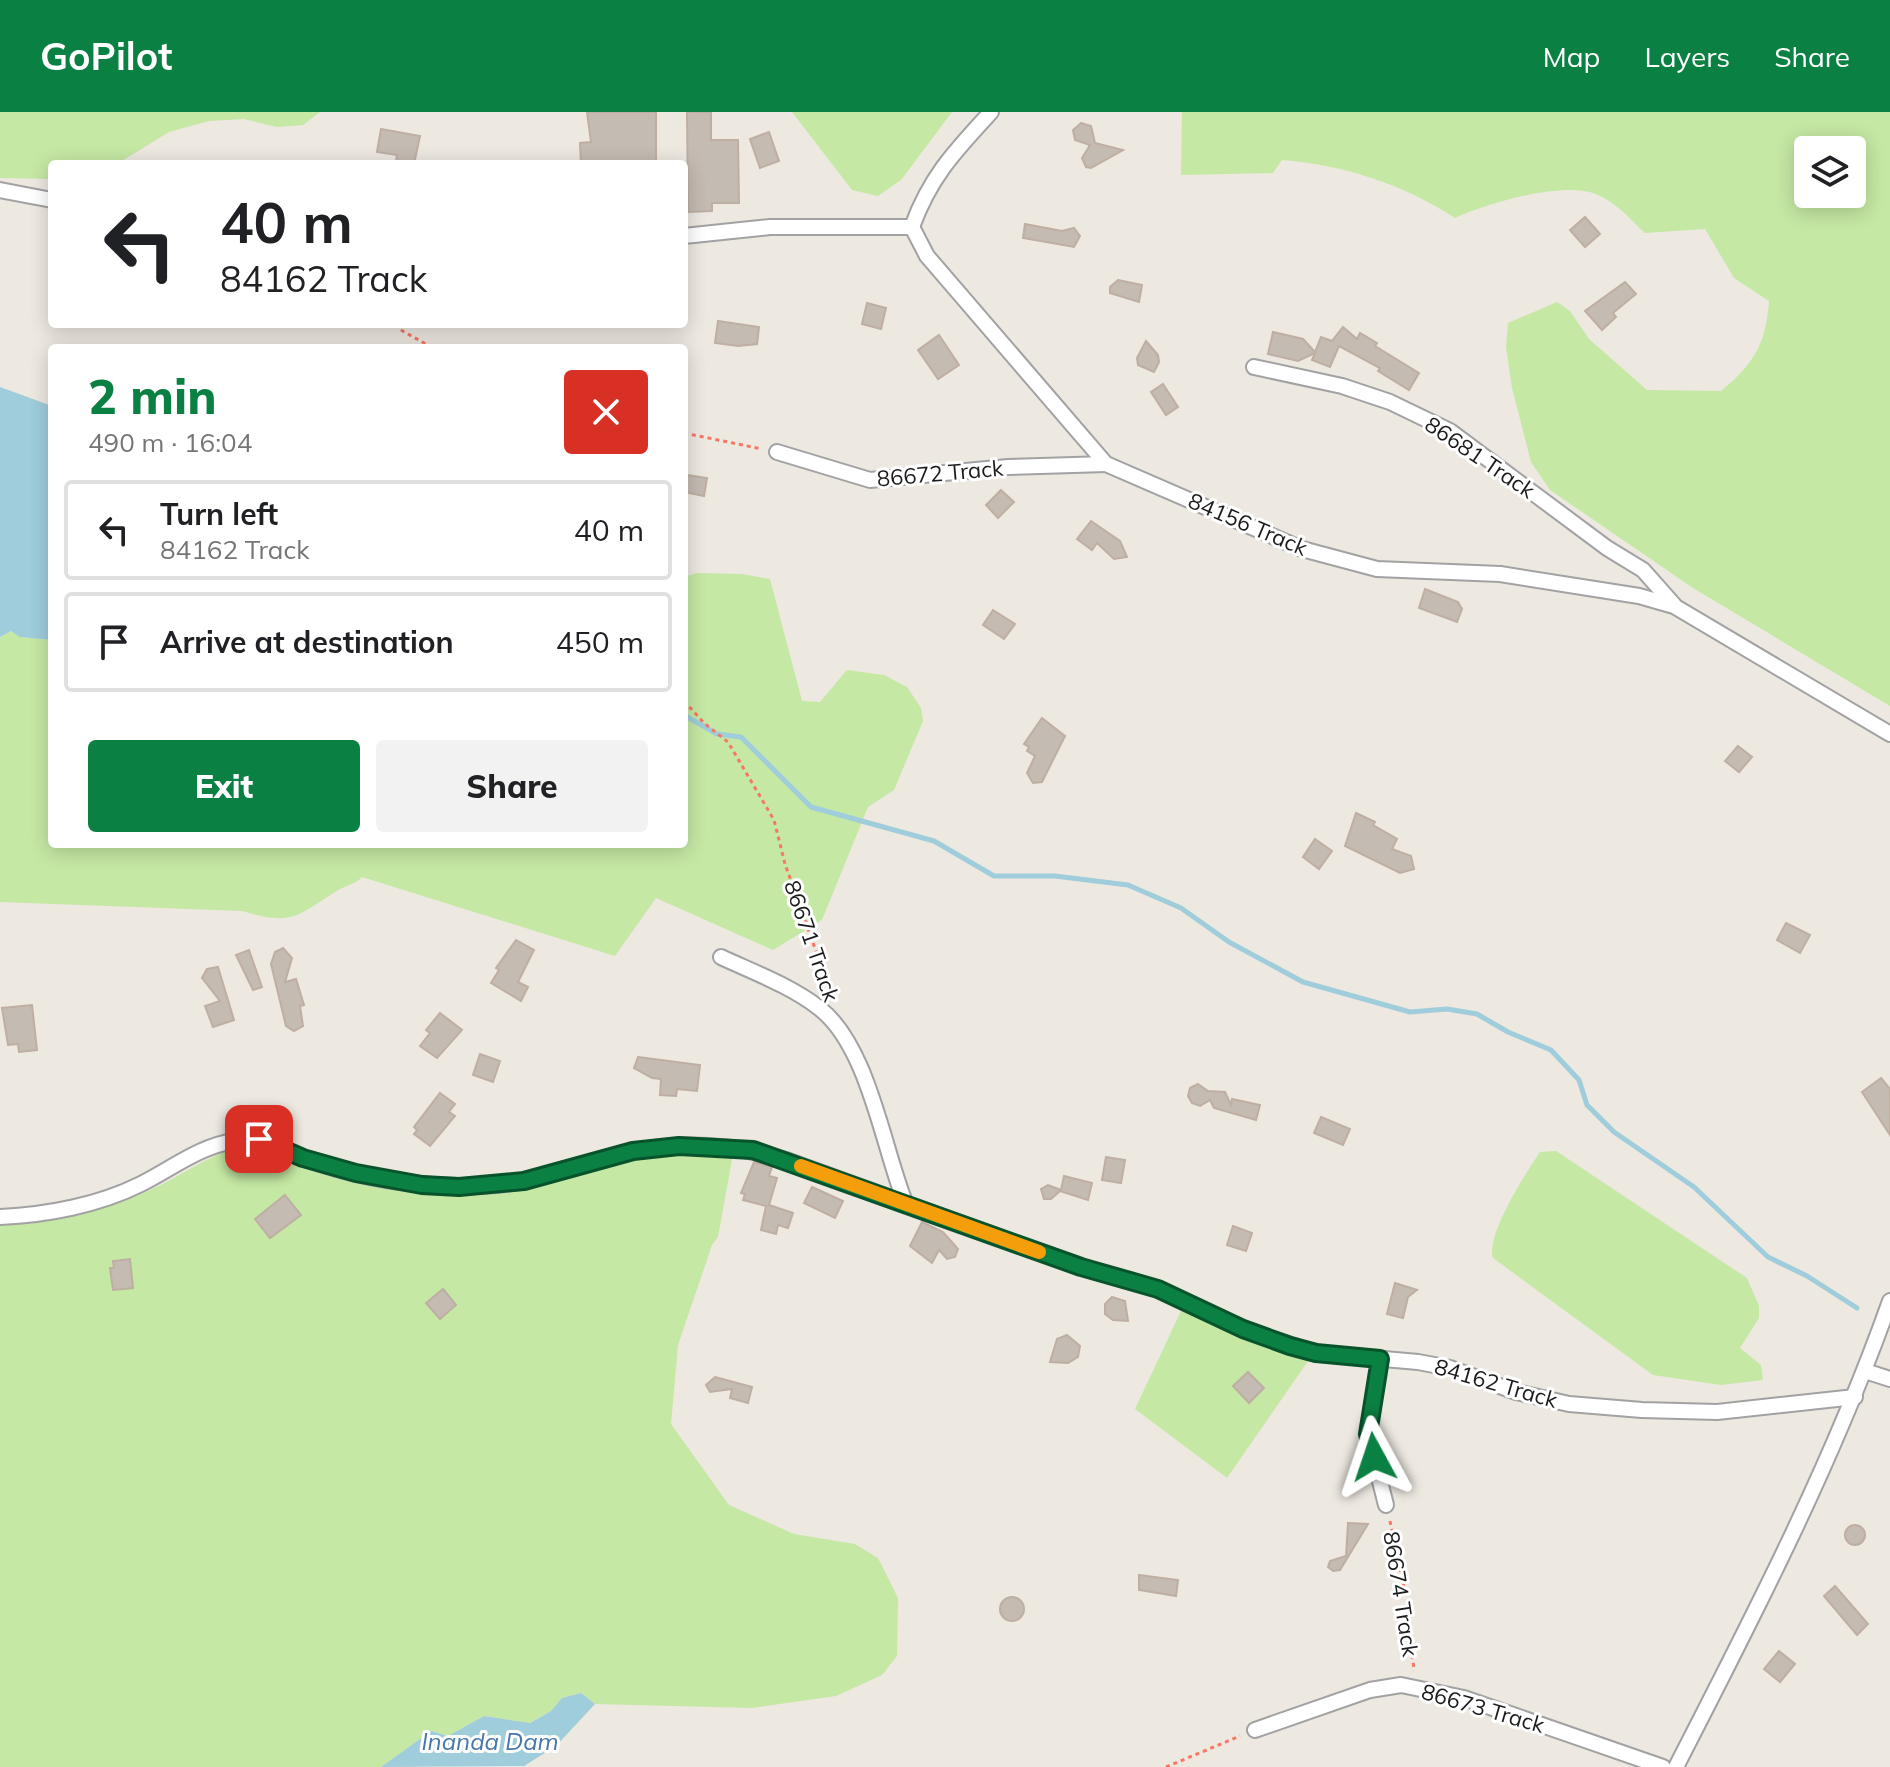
<!DOCTYPE html>
<html lang="en">
<head>
<meta charset="utf-8">
<style>
  body { margin:0; font-family:Mulish,sans-serif; background:#f2f2f2; color:#202124; height:100vh; display:flex; flex-direction:column; font-size:30px; white-space:nowrap }
  * { box-sizing:border-box; margin:0 }
  p { font-size:26px; color:#757577 }
  .icon { flex:none; width:44px; height:44px; fill:none; stroke:currentColor; stroke-width:2; stroke-linecap:round; stroke-linejoin:round }
  .map { position:relative; flex:1; overflow:hidden }
  .panel { position:absolute; left:48px; top:232px; width:640px; height:504px; display:flex; flex-direction:column; background:#fff; border-radius:8px; box-shadow:0 4px 20px #0003 }
  .panel>* { flex:none }
  .top-card { position:absolute; left:48px; top:48px; width:640px; height:168px; border-radius:8px; box-shadow:0 4px 20px #0003; background:#fff; color:#202124; overflow:hidden }
  .fabs { position:absolute; left:1794px; top:24px; display:grid; gap:16px }
  .fabs a { display:grid; place-items:center; width:72px; height:72px; border-radius:8px; background:#fff; box-shadow:0 4px 20px #0003; font-size:40px }
  .pin { position:absolute; display:grid; place-items:center; width:68px; height:68px; color:#fff; margin:-34px; border-radius:16px; box-shadow:0 4px 12px #0006 }
  .me { position:absolute; width:88px; margin:-44px; rotate:355deg; stroke-linejoin:round; filter:drop-shadow(0 0 6px #0008) }
  .turn { display:flex; align-items:center; gap:28px; height:168px; padding:0 40px; font-size:36px }
  .turn .icon { width:104px; height:104px; stroke-width:2.5 }
  .turn b { display:block; font-size:56px; line-height:68px }
  .round { display:grid; place-items:center; flex:none; width:84px; height:84px; border-radius:8px; background:#f2f2f2 }
  .headline { display:flex; align-items:center; justify-content:space-between; height:136px; padding:0 40px }
  h1 { font-size:48px; font-weight:800; line-height:60px; color:#0b8043 }
  .primary-button { display:flex; gap:16px; margin-top:auto; padding:16px 40px }
  .primary-button a { flex:1; height:92px; border-radius:8px; background:#0b8043; color:#fff; font-size:32px; font-weight:800; line-height:92px; text-align:center }
  .primary-button a+a { background:#f2f2f2; color:#202124 }
  ul { padding:0; list-style:none }
  li { display:flex; align-items:center; gap:24px; height:100px; margin:0 16px 12px; padding:0 24px; border:4px solid #e0e0e0; border-radius:8px }
  li div { flex:1 }
  li b { display:block; font-size:30px }
  li em { font-style:normal }
  header { display:flex; align-items:center; gap:48px; box-sizing:border-box; height:112px; padding:0 40px; background:#0b8043; color:#fff }
  header strong { font-size:38px }
  nav { display:flex; gap:44px; margin-inline-start:auto; font-size:28px }
  .map>svg:first-child { display:block }
  .grass { fill:#c5e8a4; fill-rule:evenodd }
  .water { fill:#9fcddb }
  .lines { fill:none; stroke-linecap:round; stroke-linejoin:round }
  .stream { stroke:#9fcddb; stroke-width:5 }
  .building { fill:#c4bbb3; stroke:#beafa2; stroke-width:2 }
  .street-casing { stroke:#a2a2a2; stroke-width:18 }
  .path { stroke:#f97564; stroke-width:3; stroke-dasharray:4 4; stroke-linecap:butt }
  .street { stroke:#fff; stroke-width:14 }
  .route-casing { stroke:#07532c; stroke-width:20 }
  .route { stroke:#0b8043; stroke-width:14 }
  .slow { stroke:#f59e0b; stroke-width:14 }
  .labels { text-anchor:middle; stroke-width:6; stroke-linejoin:round; paint-order:stroke }
  .street-label { font-size:22px; fill:#1b1b1b; stroke:#fff }
  .water-label { font-size:24px; font-style:italic; fill:#4877a9; stroke:#fff }
</style>
</head>
<body>
<header>
<strong>GoPilot</strong>
<nav><a>Map</a><a>Layers</a><a>Share</a></nav>
</header>
<div class="map">
<svg width="1890" height="1655" viewBox="0 0 1890 1655">
  <rect width="100%" height="100%" fill="#ede8e0"/>
  <g class="grass">
    <polygon points="0,0 320,0 303,13 277,15 244,7 209,9 169,20 117,52 52,52 52,67 0,66"/>
    <polygon points="792,0 952,0 901,68 878,84 852,78"/>
    <path d="M1182,0H1890V594L1693,476L1550,378L1531,350L1512,276L1506,235L1508,211L1557,190L1570,199L1589,227L1647,278L1721,279C1754,252 1766,232 1769,189L1734,166L1705,117L1645,121C1630,107 1616,90 1596,82C1563,69 1487,91 1455,106C1403,72 1344,53 1282,48L1273,61L1181,63ZM1808,38H1852V82H1808Z"/>
    <path d="M697,461L742,462L770,467L802,589L820,590L847,558L884,563L907,575L921,596L923,609L894,678L868,695L822,808L773,838L656,786L615,844L362,765C353,774 345,773 335,780C295,805 292,814 242,799L0,790V525L11,519L21,525L52,528V732H684V465Z"/>
    <path d="M239,1034C276,1038 308,1056 344,1066C381,1075 425,1085 464,1084C513,1084 558,1064 606,1053C648,1043 690,1039 733,1042L718,1125L712,1133L678,1233L671,1312L729,1393L794,1422L855,1432L878,1446L898,1486L897,1544L882,1563L836,1584L752,1596L595,1592L581,1581L562,1586L551,1599L529,1611L484,1604L448,1624L431,1619L381,1655H0V1111C46,1111 96,1101 139,1083C174,1069 203,1046 239,1034Z"/>
    <path d="M1556,1039L1747,1166L1759,1194V1206L1740,1236L1761,1253L1763,1268L1721,1273L1653,1263L1493,1146C1486,1122 1526,1061 1540,1040Z"/>
    <polygon points="1181,1199 1308,1249 1227,1366 1135,1297"/>
  </g>
  <g class="water">
    <polygon points="0,275 52,294 52,528 20,525 11,519 0,525"/>
    <polygon points="581,1581 595,1592 556,1634 524,1654 381,1655 431,1619 448,1624 484,1604 530,1611 551,1599 562,1586"/>
  </g>
  <g class="lines">
    <polyline class="stream" points="684,603 717,622 741,625 811,695 934,729 994,764 1055,764 1128,773 1181,796 1229,830 1303,870 1410,900 1447,897 1477,902 1508,920 1551,938 1579,968 1587,993 1614,1020 1694,1075 1768,1145 1807,1164 1857,1196"/>
  </g>
  <g class="building">
    <polygon points="587,0 656,0 656,52 581,52 580,31 591,30"/>
    <polygon points="687,0 711,0 711,28 738,28 739,91 712,91 712,99 688,100"/>
    <polygon points="1081,11 1091,14 1095,31 1123,38 1091,56 1086,55 1082,46 1090,33 1075,28 1073,18"/>
    <polygon points="381,17 420,24 414,52 396,49 397,43 377,40"/>
    <polygon points="769,20 779,49 760,56 750,27"/>
    <polygon points="1585,105 1600,122 1585,135 1570,118"/>
    <polygon points="1025,112 1062,119 1074,116 1080,124 1074,135 1023,126"/>
    <polygon points="1118,168 1142,173 1139,190 1110,181 1110,175"/>
    <polygon points="1625,170 1636,182 1613,201 1616,205 1602,218 1585,199"/>
    <polygon points="867,191 886,196 881,217 862,212"/>
    <polygon points="718,209 759,215 757,232 738,234 715,231"/>
    <polygon points="1343,215 1357,227 1360,221 1377,231 1375,234 1419,261 1409,278 1378,259 1380,256 1339,234 1330,255 1312,248 1315,241 1298,249 1268,242 1273,220 1303,227 1315,240 1321,225 1332,229"/>
    <polygon points="939,223 959,253 938,267 918,238"/>
    <polygon points="1146,229 1158,243 1159,250 1154,260 1138,253 1137,246"/>
    <polygon points="1163,272 1178,295 1166,303 1151,280"/>
    <polygon points="687,363 707,366 704,384 684,380"/>
    <polygon points="1001,378 1014,390 998,406 986,393"/>
    <polygon points="1091,409 1120,429 1127,445 1114,447 1097,431 1092,438 1077,427"/>
    <polygon points="1425,477 1458,490 1462,497 1457,510 1419,496"/>
    <polygon points="993,498 1015,512 1004,527 983,513"/>
    <polygon points="1042,606 1065,624 1042,670 1033,671 1027,661 1035,644 1027,639 1029,635 1024,632"/>
    <polygon points="1738,634 1752,645 1739,660 1725,649"/>
    <polygon points="1356,701 1375,710 1373,713 1397,727 1392,737 1411,744 1414,757 1400,761 1345,734"/>
    <polygon points="1315,727 1332,739 1319,757 1303,745"/>
    <polygon points="1786,811 1810,823 1800,841 1777,828"/>
    <polygon points="516,828 534,838 518,870 528,875 521,889 491,871 499,858 496,856"/>
    <polygon points="283,836 292,846 285,870 296,867 304,893 300,894 303,914 294,919 286,914 271,852 275,840"/>
    <polygon points="249,838 262,875 253,878 236,843"/>
    <polygon points="218,855 234,908 213,915 205,894 220,889 202,866 207,857"/>
    <polygon points="32,893 37,938 19,940 18,932 8,933 2,896"/>
    <polygon points="440,901 462,918 437,946 420,934 430,921 426,918"/>
    <polygon points="480,942 500,949 493,970 473,963"/>
    <polygon points="638,945 700,953 697,979 677,977 676,984 660,983 661,967 652,966 634,956"/>
    <polygon points="1881,966 1890,977 1890,1023 1862,980"/>
    <polygon points="1198,972 1208,979 1225,980 1231,993 1232,987 1260,993 1256,1008 1214,996 1210,988 1200,994 1192,991 1188,984 1190,976"/>
    <polygon points="440,981 455,992 449,1000 455,1004 430,1034 414,1022 417,1018 414,1015"/>
    <polygon points="1321,1005 1350,1017 1343,1033 1314,1021"/>
    <polygon points="1106,1045 1125,1048 1121,1071 1102,1068"/>
    <polygon points="754,1050 772,1055 769,1064 777,1066 769,1093 793,1101 788,1116 778,1113 776,1122 761,1118 766,1094 743,1088 745,1082 741,1081"/>
    <polygon points="1064,1064 1092,1071 1088,1088 1060,1079 1051,1087 1044,1087 1041,1077 1048,1073 1061,1078"/>
    <polygon points="812,1075 843,1089 835,1106 804,1091"/>
    <polygon points="285,1083 301,1103 270,1126 255,1107"/>
    <polygon points="922,1110 943,1120 958,1137 955,1145 947,1147 939,1138 932,1151 910,1134"/>
    <polygon points="1233,1114 1252,1121 1246,1139 1227,1133"/>
    <polygon points="130,1147 133,1176 113,1178 110,1156 114,1156 113,1149"/>
    <polygon points="1395,1171 1417,1178 1408,1185 1403,1206 1387,1202"/>
    <polygon points="443,1177 456,1193 440,1207 426,1191"/>
    <polygon points="1112,1185 1125,1189 1128,1209 1113,1208 1105,1202 1105,1192"/>
    <polygon points="1067,1223 1080,1234 1078,1245 1068,1251 1050,1250 1057,1227"/>
    <polygon points="1248,1260 1264,1276 1249,1291 1233,1274"/>
    <polygon points="715,1265 752,1275 748,1291 730,1286 732,1277 710,1280 706,1273"/>
    <polygon points="1348,1411 1368,1412 1340,1458 1333,1459 1328,1455 1330,1449 1346,1444"/>
    <circle cx="1855" cy="1423" r="10"/>
    <polygon points="1139,1463 1178,1468 1176,1484 1139,1478"/>
    <polygon points="1835,1474 1868,1512 1857,1523 1824,1484"/>
    <circle cx="1012" cy="1497" r="12"/>
    <polygon points="1779,1539 1795,1552 1780,1570 1764,1557"/>
  </g>
  <g class="lines">
    <g class="street-casing">
      <g id="street">
        <polyline points="0,78 52,88"/>
        <polyline points="912,115 927,144 1106,352 1302,437 1377,457 1500,462 1639,484 1674,494 1890,622"/>
        <path d="M912,115C930,65 955,39 991,0"/>
        <polyline points="684,124 770,115 912,115"/>
        <polyline points="1254,255 1342,274 1390,290 1450,319 1607,436 1643,458 1674,493"/>
        <polyline points="777,340 870,368 1008,355 1106,352"/>
        <path d="M721,845C753,860 791,874 819,896C868,933 883,1035 905,1090"/>
        <path d="M0,1105C47,1103 99,1093 141,1072C171,1057 200,1034 234,1029C261,1025 279,1037 303,1046C344,1061 391,1071 434,1073C463,1075 495,1075 525,1069C560,1061 594,1047 630,1040C682,1029 736,1033 786,1048L1081,1155L1158,1177L1243,1217L1316,1241L1418,1250L1450,1256L1516,1280L1569,1292L1642,1298L1717,1300L1855,1285"/>
        <polyline points="1380,1247 1368,1322 1386,1393"/>
        <polyline points="1865,1259 1890,1267"/>
        <polyline points="1255,1618 1370,1578 1401,1573 1464,1586 1663,1655"/>
        <path d="M1676,1655C1754,1503 1833,1350 1890,1189"/>
      </g>
    </g>
    <g class="path">
      <polyline points="402,212 399,217 433,236"/>
      <polyline points="684,321 762,337"/>
      <polyline points="684,589 705,612 728,630 774,708 785,752 833,887"/>
      <polyline points="1390,1409 1407,1489 1414,1559"/>
      <polyline points="1166,1655 1240,1624"/>
    </g>
    <use href="#street" class="street"/>
  </g>
  <g class="lines">
    <g class="route-casing">
      <polyline id="route" points="259,1027 303,1046 356,1061 422,1073 459,1075 524,1069 633,1039 679,1034 753,1038 1081,1155 1158,1177 1243,1217 1290,1234 1316,1241 1380,1247 1368,1322 1374,1345"/>
    </g>
    <use href="#route" class="route"/>
    <polyline class="slow" points="801,1054 1039,1140"/>
  </g>
  <g class="labels">
    <g class="street-label">
      <text transform="translate(1480 345) rotate(34)" y="8">86681 Track</text>
      <text transform="translate(940 361) rotate(-5)" y="8">86672 Track</text>
      <text transform="translate(1248 412) rotate(23)" y="8">84156 Track</text>
      <text transform="translate(812 829) rotate(71)" y="8">86671 Track</text>
      <text transform="translate(1496 1271) rotate(16)" y="8">84162 Track</text>
      <text transform="translate(1401 1482) rotate(81)" y="8">86674 Track</text>
      <text transform="translate(1483 1596) rotate(16)" y="8">86673 Track</text>
    </g>
    <g class="water-label">
      <text x="490" y="1638">Inanda Dam</text>
    </g>
  </g>
</svg>
<div class="fabs">
<a><svg class="icon" aria-label="layers" viewBox="0 0 24 24"><path d="M12 4l9 5-9 5-9-5zM3 14l9 5 9-5"/></svg></a>
</div>
<div class="pin" style="left:259px;top:1027px;background:#d93025"><svg class="icon" aria-label="arrive" viewBox="0 0 24 24"><path d="M6 21V4h12l-3 4 3 4H6"/></svg></div>
<svg class="me" style="left:1374px;top:1345px" viewBox="-20 -20 40 40"><path d="M0-17L14 15 0 8-14 15z" fill="#0b8043" stroke="#fff" stroke-width="4"/></svg>
<div class="top-card">
<div class="turn"><svg class="icon" aria-label="left" viewBox="0 0 24 24"><path d="M17 20v-9H6M10 6l-5 5 5 5"/></svg><div><b>40 m</b>84162 Track</div></div>
</div>
<section class="panel">
<div class="headline"><div><h1>2 min</h1><p>490 m · 16:04</p></div><a class="round" style="background:#d93025;color:#fff"><svg class="icon" aria-label="close" viewBox="0 0 24 24"><path d="M6 6l12 12M18 6L6 18"/></svg></a></div>
<ul>
<li><svg class="icon" aria-label="left" viewBox="0 0 24 24"><path d="M17 20v-9H6M10 6l-5 5 5 5"/></svg><div><b>Turn left</b><p>84162 Track</p></div><em>40 m</em></li>
<li><svg class="icon" aria-label="arrive" viewBox="0 0 24 24"><path d="M6 21V4h12l-3 4 3 4H6"/></svg><div><b>Arrive at destination</b></div><em>450 m</em></li>
</ul>
<div class="primary-button"><a>Exit</a><a>Share</a></div>
</section>
</div>
</body>
</html>
